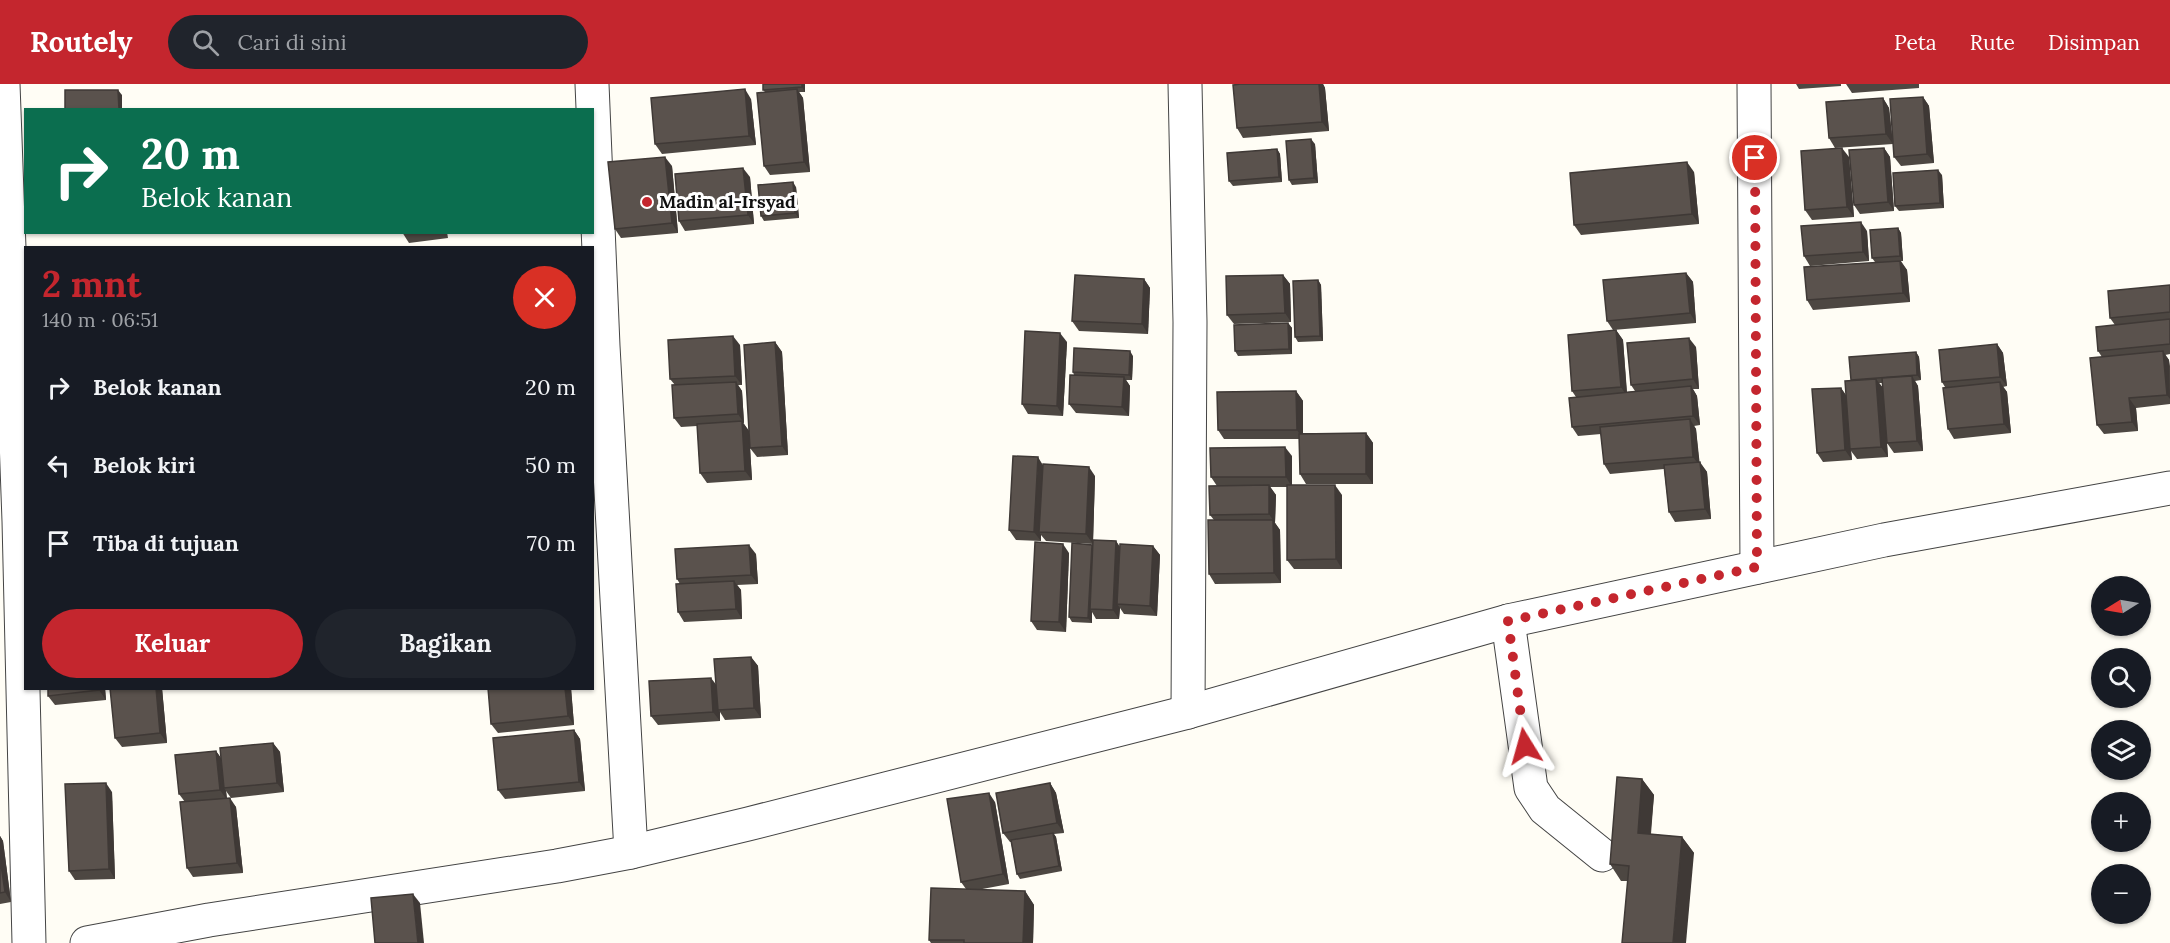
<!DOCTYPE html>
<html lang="id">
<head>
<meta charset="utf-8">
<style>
  body { margin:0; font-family:Lora,serif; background:#20242c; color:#f1f3f6; height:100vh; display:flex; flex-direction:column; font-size:22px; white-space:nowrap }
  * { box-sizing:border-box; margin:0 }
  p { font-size:20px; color:#9ea1a6 }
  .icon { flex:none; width:33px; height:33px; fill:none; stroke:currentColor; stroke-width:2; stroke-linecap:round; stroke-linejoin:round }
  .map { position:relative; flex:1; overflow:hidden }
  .side { position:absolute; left:24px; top:162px; width:570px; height:444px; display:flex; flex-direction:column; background:#171b24; border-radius:0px; box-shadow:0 2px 4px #0004 }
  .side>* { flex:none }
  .banner { position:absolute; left:24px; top:24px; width:570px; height:126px; border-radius:0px; box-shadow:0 2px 4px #0004; background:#0b6e4f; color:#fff; overflow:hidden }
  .needle { width:39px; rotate:259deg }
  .fabs { position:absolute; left:2091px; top:492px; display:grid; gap:12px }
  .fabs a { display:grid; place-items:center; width:60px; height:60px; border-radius:50%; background:#171b24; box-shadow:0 2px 4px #0004; font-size:30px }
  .pin { position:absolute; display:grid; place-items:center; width:51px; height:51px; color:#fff; margin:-26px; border:3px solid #fff; border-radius:50%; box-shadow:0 2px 6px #0007 }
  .me { position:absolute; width:66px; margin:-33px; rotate:352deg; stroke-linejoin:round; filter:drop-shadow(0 0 4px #0008) }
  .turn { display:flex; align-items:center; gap:21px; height:126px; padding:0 18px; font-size:27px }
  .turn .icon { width:78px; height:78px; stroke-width:2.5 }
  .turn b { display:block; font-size:42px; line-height:51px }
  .round { display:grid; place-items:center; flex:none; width:63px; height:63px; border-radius:32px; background:#20242c }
  .head { display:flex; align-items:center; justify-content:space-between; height:102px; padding:0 18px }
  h1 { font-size:36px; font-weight:700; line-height:45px; color:#c4262e }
  .action { display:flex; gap:12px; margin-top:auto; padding:12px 18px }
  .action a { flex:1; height:69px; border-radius:36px; background:#c4262e; color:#fff; font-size:24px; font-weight:700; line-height:69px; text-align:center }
  .action a+a { background:#20242c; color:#f1f3f6 }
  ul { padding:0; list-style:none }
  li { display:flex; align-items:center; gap:18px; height:78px; padding:0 18px }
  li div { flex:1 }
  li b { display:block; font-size:22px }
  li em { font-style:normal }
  header { display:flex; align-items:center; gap:36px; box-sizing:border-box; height:84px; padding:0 30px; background:#c4262e; color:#fff }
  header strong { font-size:28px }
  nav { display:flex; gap:33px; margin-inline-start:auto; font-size:21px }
  .search { width:420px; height:54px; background:#20242c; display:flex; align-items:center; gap:15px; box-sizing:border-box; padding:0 21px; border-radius:33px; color:#9ea1a6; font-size:22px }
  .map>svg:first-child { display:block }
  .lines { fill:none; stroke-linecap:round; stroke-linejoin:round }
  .minor-casing { stroke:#444; stroke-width:35 }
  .minor { stroke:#fff; stroke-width:33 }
  .wall { fill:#4d4742 }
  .shaded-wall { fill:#3f3936 }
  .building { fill:#5a524d; stroke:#3f3936; stroke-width:1.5 }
  .route { stroke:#c4262e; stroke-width:10; stroke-dasharray:0 18 }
  .poi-dot { fill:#c4262e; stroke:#fff; stroke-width:2 }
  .labels { text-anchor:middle; stroke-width:6; stroke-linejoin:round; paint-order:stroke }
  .poi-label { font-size:18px; font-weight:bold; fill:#111; stroke:#fff; text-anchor:start }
</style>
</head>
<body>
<header>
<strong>Routely</strong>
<div class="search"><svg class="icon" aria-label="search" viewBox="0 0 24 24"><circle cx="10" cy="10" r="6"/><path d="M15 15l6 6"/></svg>Cari di sini</div>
<nav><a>Peta</a><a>Rute</a><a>Disimpan</a></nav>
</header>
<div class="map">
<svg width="2170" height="859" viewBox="0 0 2170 859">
  <rect width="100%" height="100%" fill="#fffdf5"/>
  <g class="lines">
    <g class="minor-casing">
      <g id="minor">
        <polyline points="3,0 19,437 29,859"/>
        <polyline points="592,0 603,262 631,768"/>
        <polyline points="1185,0 1190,238 1188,628"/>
        <polyline points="1754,0 1757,483"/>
        <polyline points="1508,537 1531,704 1545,725 1602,771"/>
        <polyline points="87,859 209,836 557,782 631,768 748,740 1188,628 1508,537 1884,456 2170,404"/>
      </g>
    </g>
    <use href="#minor" class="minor"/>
  </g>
  <g class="wall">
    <polygon points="763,0 805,0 805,8 799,8 803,14 810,88 770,91 764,82 765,8 763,6"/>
    <polygon points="1241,0 1323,0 1325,4 1329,47 1243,54 1237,44"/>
    <polygon points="1796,0 1841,0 1841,2 1799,5"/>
    <polygon points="1846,0 1919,0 1919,4 1852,9"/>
    <polygon points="1923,13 1929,22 1934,79 1901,82 1894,73"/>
    <polygon points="1883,14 1889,24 1893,60 1835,64 1829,54"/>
    <polygon points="751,15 756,61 662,70 655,60"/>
    <polygon points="1315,60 1318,99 1292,101 1289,96"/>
    <polygon points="1884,64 1890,73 1894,127 1860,130 1854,121"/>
    <polygon points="1277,65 1280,70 1282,98 1233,102 1229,97"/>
    <polygon points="1849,73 1854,133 1812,136 1805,126"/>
    <polygon points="672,82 678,149 621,154 615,145"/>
    <polygon points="1694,88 1699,140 1581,151 1574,141"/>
    <polygon points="1942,91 1944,124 1899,127 1895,122"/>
    <polygon points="750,93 754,140 685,147 679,137"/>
    <polygon points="796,103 799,134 764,137 761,132"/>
    <polygon points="1898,144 1901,149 1903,177 1901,177 1907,186 1910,218 1813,226 1807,216 1875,178 1872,174"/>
    <polygon points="1867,147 1869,177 1810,182 1804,172"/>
    <polygon points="402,148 447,148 448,154 409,159"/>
    <polygon points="1686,189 1693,198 1696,239 1613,246 1607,237"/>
    <polygon points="1283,191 1290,200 1291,238 1234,240 1227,231"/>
    <polygon points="1144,195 1150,204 1148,250 1079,247 1072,237"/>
    <polygon points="1318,196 1321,201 1323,257 1298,258 1295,253"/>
    <polygon points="2170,201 2170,270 2165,271 2169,276 2170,282 2170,320 2136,324 2138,347 2104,350 2097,341 2102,273 2098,267 2115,241 2110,234"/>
    <polygon points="1288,239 1292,244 1292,270 1238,272 1235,267"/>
    <polygon points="1616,246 1623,256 1627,308 1635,307 1631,301 1696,263 1699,305 1693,305 1697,312 1700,341 1694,342 1696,345 1699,378 1707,388 1711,435 1675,438 1669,428 1664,385 1610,390 1604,380 1601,350 1578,352 1572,343 1576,313 1572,307"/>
    <polygon points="775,258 782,268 788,371 757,373 750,364"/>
    <polygon points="1067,258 1063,332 1028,330 1022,320"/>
    <polygon points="1997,260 2003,269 2007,302 2003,303 2007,308 2011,349 1954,355 1948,345 1945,303 1942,298"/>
    <polygon points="740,261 742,301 738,301 742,307 744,339 743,339 749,347 752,396 707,399 700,389 697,342 681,343 674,334 675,301 670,295"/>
    <polygon points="1916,268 1919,273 1921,296 1915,297 1918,302 1923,367 1894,369 1887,359 1883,299 1879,299 1883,304 1888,373 1857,375 1851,367 1852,376 1823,378 1817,369 1841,304 1846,311 1851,297"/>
    <polygon points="1133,272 1132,296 1126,296 1130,302 1129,332 1076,329 1069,320 1074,291 1073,288"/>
    <polygon points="1296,307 1303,317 1303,349 1366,349 1373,359 1373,400 1306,400 1300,390 1299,355 1224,355 1218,346"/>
    <polygon points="1292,372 1292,401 1342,411 1342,485 1294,485 1287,476 1287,403 1270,403 1276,411 1275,439 1280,446 1281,499 1215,500 1209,490 1214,436 1210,431 1217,402 1211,393"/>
    <polygon points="1043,381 1095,392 1093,456 1116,457 1120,463 1153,462 1160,471 1157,532 1124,530 1120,524 1119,535 1096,535 1092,528 1092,539 1072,538 1069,533 1093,460 1046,457 1041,451 1041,457 1016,456 1009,446"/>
    <polygon points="1069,469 1066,548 1037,546 1031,537"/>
    <polygon points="756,470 758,500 737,501 741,506 742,535 684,538 678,528 680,500 677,495"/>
    <polygon points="751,573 758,582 761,634 725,636 720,628 720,637 658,641 651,632 716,601"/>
    <polygon points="48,604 105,604 106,616 55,621 48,612"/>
    <polygon points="162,604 167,659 122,663 115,654"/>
    <polygon points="488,604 571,604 574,641 498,649 491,640"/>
    <polygon points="574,646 580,655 585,707 505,715 498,706"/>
    <polygon points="273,659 280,668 284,708 231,714 226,707 227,714 236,723 243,789 193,793 187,784 185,718 179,710 216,667 221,674"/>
    <polygon points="1642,695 1654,711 1651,750 1682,753 1694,769 1628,797 1621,797 1610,780"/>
    <polygon points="1050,699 1056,709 1064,749 1054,750 1056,753 1062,787 1020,795 1017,790 1011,758 1010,758 1003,749"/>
    <polygon points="112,708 115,795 75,796 69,787"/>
    <polygon points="995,718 1009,800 977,806 1025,807 1034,821 1033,859 931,859 929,856 966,805 961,798"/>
    <polygon points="0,752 3,757 11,818 0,820"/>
  </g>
  <g class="shaded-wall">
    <polygon points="802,0 805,0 805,8 802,3"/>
    <polygon points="1319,0 1323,0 1325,4 1329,47 1322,38"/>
    <polygon points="745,5 751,15 756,61 749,52"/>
    <polygon points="797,5 803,14 810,88 804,78"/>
    <polygon points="118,6 122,11 122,26 119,26"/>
    <polygon points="1923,13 1929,22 1934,79 1927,70"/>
    <polygon points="1883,14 1889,24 1893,60 1886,50"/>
    <polygon points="1311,55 1315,60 1318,99 1314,94"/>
    <polygon points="1842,64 1849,73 1854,133 1847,123"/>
    <polygon points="1884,64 1890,73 1894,127 1888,118"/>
    <polygon points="1277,65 1280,70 1282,98 1279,93"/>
    <polygon points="665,73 672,82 678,149 672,139"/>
    <polygon points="1687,78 1694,88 1699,140 1692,130"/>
    <polygon points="743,84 750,93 754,140 748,131"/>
    <polygon points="1938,86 1942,91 1944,124 1940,119"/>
    <polygon points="793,98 796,103 799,134 795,129"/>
    <polygon points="1861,138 1867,147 1869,177 1863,168"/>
    <polygon points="1898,144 1901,149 1903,177 1900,172"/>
    <polygon points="1900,177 1907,186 1910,218 1903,209"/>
    <polygon points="1686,189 1693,198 1696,239 1690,229"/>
    <polygon points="1283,191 1290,200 1291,238 1285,229"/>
    <polygon points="1144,195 1150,204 1148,250 1142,240"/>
    <polygon points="1318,196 1321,201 1323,257 1320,252"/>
    <polygon points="1288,239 1292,244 1292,270 1289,265"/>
    <polygon points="1616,246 1623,256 1627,312 1621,303"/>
    <polygon points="1060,249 1067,258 1063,332 1057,322"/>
    <polygon points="733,252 740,261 742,301 735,292"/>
    <polygon points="1689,254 1696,263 1699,305 1693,295"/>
    <polygon points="775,258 782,268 788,371 782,362"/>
    <polygon points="1997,260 2003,269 2007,302 2000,293"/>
    <polygon points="1130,267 1133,272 1132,296 1129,291"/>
    <polygon points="2163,267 2169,276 2170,315 2167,311"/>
    <polygon points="1916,268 1919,273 1921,296 1917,291"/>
    <polygon points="1912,292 1918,302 1923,367 1917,357"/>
    <polygon points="1124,293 1130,302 1129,332 1122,323"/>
    <polygon points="1876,295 1883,304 1888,373 1881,363"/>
    <polygon points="736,298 742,307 744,339 738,330"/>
    <polygon points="2000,298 2007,308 2011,349 2004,340"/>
    <polygon points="1691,302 1697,312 1700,341 1693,332"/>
    <polygon points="1841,304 1847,313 1850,365 1851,367 1852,376 1845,366"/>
    <polygon points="1296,307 1303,317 1303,355 1297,346"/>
    <polygon points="2129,314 2136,324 2138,347 2132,338"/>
    <polygon points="1690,335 1696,345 1700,382 1693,373"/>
    <polygon points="742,337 749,347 752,396 745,387"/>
    <polygon points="1366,349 1373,359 1373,400 1366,390"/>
    <polygon points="1285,363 1292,372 1292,403 1286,393"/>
    <polygon points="1038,373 1044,383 1039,448 1041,451 1041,457 1034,448"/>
    <polygon points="1700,378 1707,388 1711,435 1705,425"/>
    <polygon points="1089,383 1095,392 1093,460 1086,450"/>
    <polygon points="1269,401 1276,411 1275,439 1269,430"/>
    <polygon points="1335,401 1342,411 1342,485 1336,475"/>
    <polygon points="1273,436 1280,446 1281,499 1274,489"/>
    <polygon points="1116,457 1122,467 1117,520 1120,524 1119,535 1113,526"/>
    <polygon points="1063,460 1069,469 1066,548 1059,538"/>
    <polygon points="749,461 756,470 758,500 751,491"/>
    <polygon points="1092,461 1095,466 1090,525 1092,528 1092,539 1088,534"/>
    <polygon points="1153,462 1160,471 1157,532 1150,522"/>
    <polygon points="734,497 741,506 742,535 736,525"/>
    <polygon points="751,573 758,582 761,634 754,624"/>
    <polygon points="711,594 718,603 718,626 720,628 720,637 713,628"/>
    <polygon points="99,604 105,604 106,616 99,606"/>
    <polygon points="156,604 162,604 167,659 160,649"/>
    <polygon points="565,604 571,604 574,641 568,632"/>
    <polygon points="574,646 580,655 585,707 579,698"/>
    <polygon points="273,659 280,668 284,708 277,699"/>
    <polygon points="216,667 223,677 224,704 226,707 227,716 220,706"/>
    <polygon points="1642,695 1654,711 1649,765 1638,749"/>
    <polygon points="106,699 112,708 115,795 109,785"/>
    <polygon points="1050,699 1056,709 1064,749 1057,739"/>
    <polygon points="989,709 995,718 1009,800 1003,790"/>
    <polygon points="230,714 236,723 243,789 237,779"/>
    <polygon points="1053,749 1056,753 1062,787 1059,782"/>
    <polygon points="0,752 3,757 11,818 5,808 0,774"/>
    <polygon points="1682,753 1694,769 1686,859 1673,859"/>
    <polygon points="1025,807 1034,821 1033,859 1023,859"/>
    <polygon points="413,810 420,819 424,859 418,859"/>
  </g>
  <g class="building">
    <polygon points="763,0 802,0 802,3 763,6"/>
    <polygon points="1241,0 1319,0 1322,38 1237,44 1233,1"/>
    <polygon points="745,5 749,52 655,60 651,14"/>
    <polygon points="797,5 804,78 764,82 757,9"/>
    <polygon points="65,6 118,6 119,26 65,26"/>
    <polygon points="1923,13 1927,70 1894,73 1890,15"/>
    <polygon points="1883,14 1886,50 1829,54 1826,18"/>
    <polygon points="1311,55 1314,94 1289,96 1286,57"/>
    <polygon points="1842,64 1847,123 1805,126 1801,67"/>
    <polygon points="1884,64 1888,118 1854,121 1849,66"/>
    <polygon points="1277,65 1279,93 1229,97 1227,69"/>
    <polygon points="665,73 672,139 615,145 608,78"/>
    <polygon points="1687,78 1692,130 1574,141 1570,89"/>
    <polygon points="743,84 748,131 679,137 675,90"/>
    <polygon points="1938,86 1940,119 1895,122 1893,89"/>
    <polygon points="793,98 795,129 761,132 758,101"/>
    <polygon points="1861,138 1863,168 1804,172 1801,142"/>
    <polygon points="1898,144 1900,172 1872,174 1870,146"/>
    <polygon points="1900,177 1903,209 1807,216 1804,183"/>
    <polygon points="1686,189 1690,229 1607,237 1603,196"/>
    <polygon points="1075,191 1144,195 1142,240 1072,237"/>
    <polygon points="1283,191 1285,229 1227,231 1226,192"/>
    <polygon points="1318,196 1320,252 1295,253 1293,197"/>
    <polygon points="2170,201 2170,228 2110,234 2108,207"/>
    <polygon points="2170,235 2170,260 2098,267 2096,243"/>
    <polygon points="1288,239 1289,265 1235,267 1234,241"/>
    <polygon points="1616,246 1621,303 1572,307 1568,251"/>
    <polygon points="1025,247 1060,249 1057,322 1022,320"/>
    <polygon points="733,252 735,292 670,295 668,256"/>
    <polygon points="1689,254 1693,295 1631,301 1627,259"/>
    <polygon points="775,258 782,362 750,364 744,261"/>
    <polygon points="1997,260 2000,293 1942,298 1939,266"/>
    <polygon points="1074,264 1130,267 1129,291 1073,288"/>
    <polygon points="2163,267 2167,311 2129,314 2132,338 2097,341 2090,274"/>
    <polygon points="1916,268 1917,291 1851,296 1849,273"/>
    <polygon points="1070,291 1124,293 1122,323 1069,320"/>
    <polygon points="1912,292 1917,357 1887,359 1882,294"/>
    <polygon points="1876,295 1881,363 1850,365 1845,297"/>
    <polygon points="736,298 738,330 674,334 672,301"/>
    <polygon points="2000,298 2004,340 1948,345 1943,304"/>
    <polygon points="1691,302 1693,332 1572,343 1569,314"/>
    <polygon points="1841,304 1845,366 1817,369 1812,305"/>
    <polygon points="1296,307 1297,346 1218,346 1217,308"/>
    <polygon points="1690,335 1693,373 1604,380 1600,343"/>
    <polygon points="742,337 745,387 700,389 697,340"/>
    <polygon points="1366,349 1366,390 1300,390 1299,350"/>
    <polygon points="1285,363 1286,393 1211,393 1210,364"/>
    <polygon points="1013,372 1038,373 1034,448 1009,446"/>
    <polygon points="1700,378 1705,425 1669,428 1664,381"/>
    <polygon points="1043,380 1089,383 1086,450 1039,448"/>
    <polygon points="1269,401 1269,430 1210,431 1209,402"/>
    <polygon points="1287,401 1335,401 1336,475 1287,476"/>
    <polygon points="1208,436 1273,436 1274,489 1209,490"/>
    <polygon points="1093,456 1116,457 1113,526 1090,525"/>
    <polygon points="1035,458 1063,460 1059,538 1031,537"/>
    <polygon points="1072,459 1092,461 1088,534 1069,533"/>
    <polygon points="1120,460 1153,462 1150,522 1117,520"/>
    <polygon points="749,461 751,491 677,495 675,465"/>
    <polygon points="734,497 736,525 678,528 676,500"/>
    <polygon points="751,573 754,624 718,626 714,575"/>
    <polygon points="711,594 713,628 651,632 649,597"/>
    <polygon points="48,604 99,604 99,606 48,612"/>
    <polygon points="110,604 156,604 160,649 115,654"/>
    <polygon points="488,604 565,604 568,632 491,640"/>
    <polygon points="574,646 579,698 498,706 493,654"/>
    <polygon points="273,659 277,699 224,704 220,664"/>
    <polygon points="216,667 220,706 179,710 175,671"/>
    <polygon points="1617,693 1642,695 1638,749 1682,753 1673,859 1622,859 1629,782 1610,780"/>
    <polygon points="106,699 109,785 69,787 65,700"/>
    <polygon points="1050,699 1057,739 1003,749 996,709"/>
    <polygon points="989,709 1003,790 961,798 947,715"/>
    <polygon points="230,714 237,779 187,784 180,718"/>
    <polygon points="1053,749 1059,782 1017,790 1011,756"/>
    <polygon points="0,774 5,808 0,809"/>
    <polygon points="931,804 1025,807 1023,859 964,859 964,856 929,856"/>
    <polygon points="413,810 418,859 375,859 371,814"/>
  </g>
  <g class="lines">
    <polyline class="route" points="1525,662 1508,537 1757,483 1755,74"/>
  </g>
  <circle class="poi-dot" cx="647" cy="118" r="6"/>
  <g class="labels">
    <g class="poi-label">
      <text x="659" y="124">Madin al-Irsyad</text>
    </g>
  </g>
</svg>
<div class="fabs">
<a><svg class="needle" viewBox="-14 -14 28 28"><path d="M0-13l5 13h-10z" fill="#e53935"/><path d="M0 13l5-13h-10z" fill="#9ea1a6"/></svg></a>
<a><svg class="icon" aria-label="search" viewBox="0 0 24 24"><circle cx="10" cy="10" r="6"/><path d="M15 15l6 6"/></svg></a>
<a><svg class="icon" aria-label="layers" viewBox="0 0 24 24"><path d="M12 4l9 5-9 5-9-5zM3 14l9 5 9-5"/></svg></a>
<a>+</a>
<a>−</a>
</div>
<div class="pin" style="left:1755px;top:74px;background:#d93025"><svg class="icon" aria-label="arrive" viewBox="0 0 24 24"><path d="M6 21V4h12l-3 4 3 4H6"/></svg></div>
<svg class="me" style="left:1525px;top:662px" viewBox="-20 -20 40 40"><path d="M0-17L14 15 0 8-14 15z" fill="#c4262e" stroke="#fff" stroke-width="4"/></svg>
<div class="banner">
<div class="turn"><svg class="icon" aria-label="right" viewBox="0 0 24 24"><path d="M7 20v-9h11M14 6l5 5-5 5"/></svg><div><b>20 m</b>Belok kanan</div></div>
</div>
<section class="side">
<div class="head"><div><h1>2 mnt</h1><p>140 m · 06:51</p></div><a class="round" style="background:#d93025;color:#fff"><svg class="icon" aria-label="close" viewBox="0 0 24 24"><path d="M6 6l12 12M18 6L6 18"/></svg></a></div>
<ul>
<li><svg class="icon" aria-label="right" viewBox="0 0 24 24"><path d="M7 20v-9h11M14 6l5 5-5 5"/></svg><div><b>Belok kanan</b></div><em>20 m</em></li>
<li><svg class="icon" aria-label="left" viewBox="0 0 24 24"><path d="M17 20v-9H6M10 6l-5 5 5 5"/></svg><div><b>Belok kiri</b></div><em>50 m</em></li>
<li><svg class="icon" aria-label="arrive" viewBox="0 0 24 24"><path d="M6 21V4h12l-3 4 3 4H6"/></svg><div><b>Tiba di tujuan</b></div><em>70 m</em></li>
</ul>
<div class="action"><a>Keluar</a><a>Bagikan</a></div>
</section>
</div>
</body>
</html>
